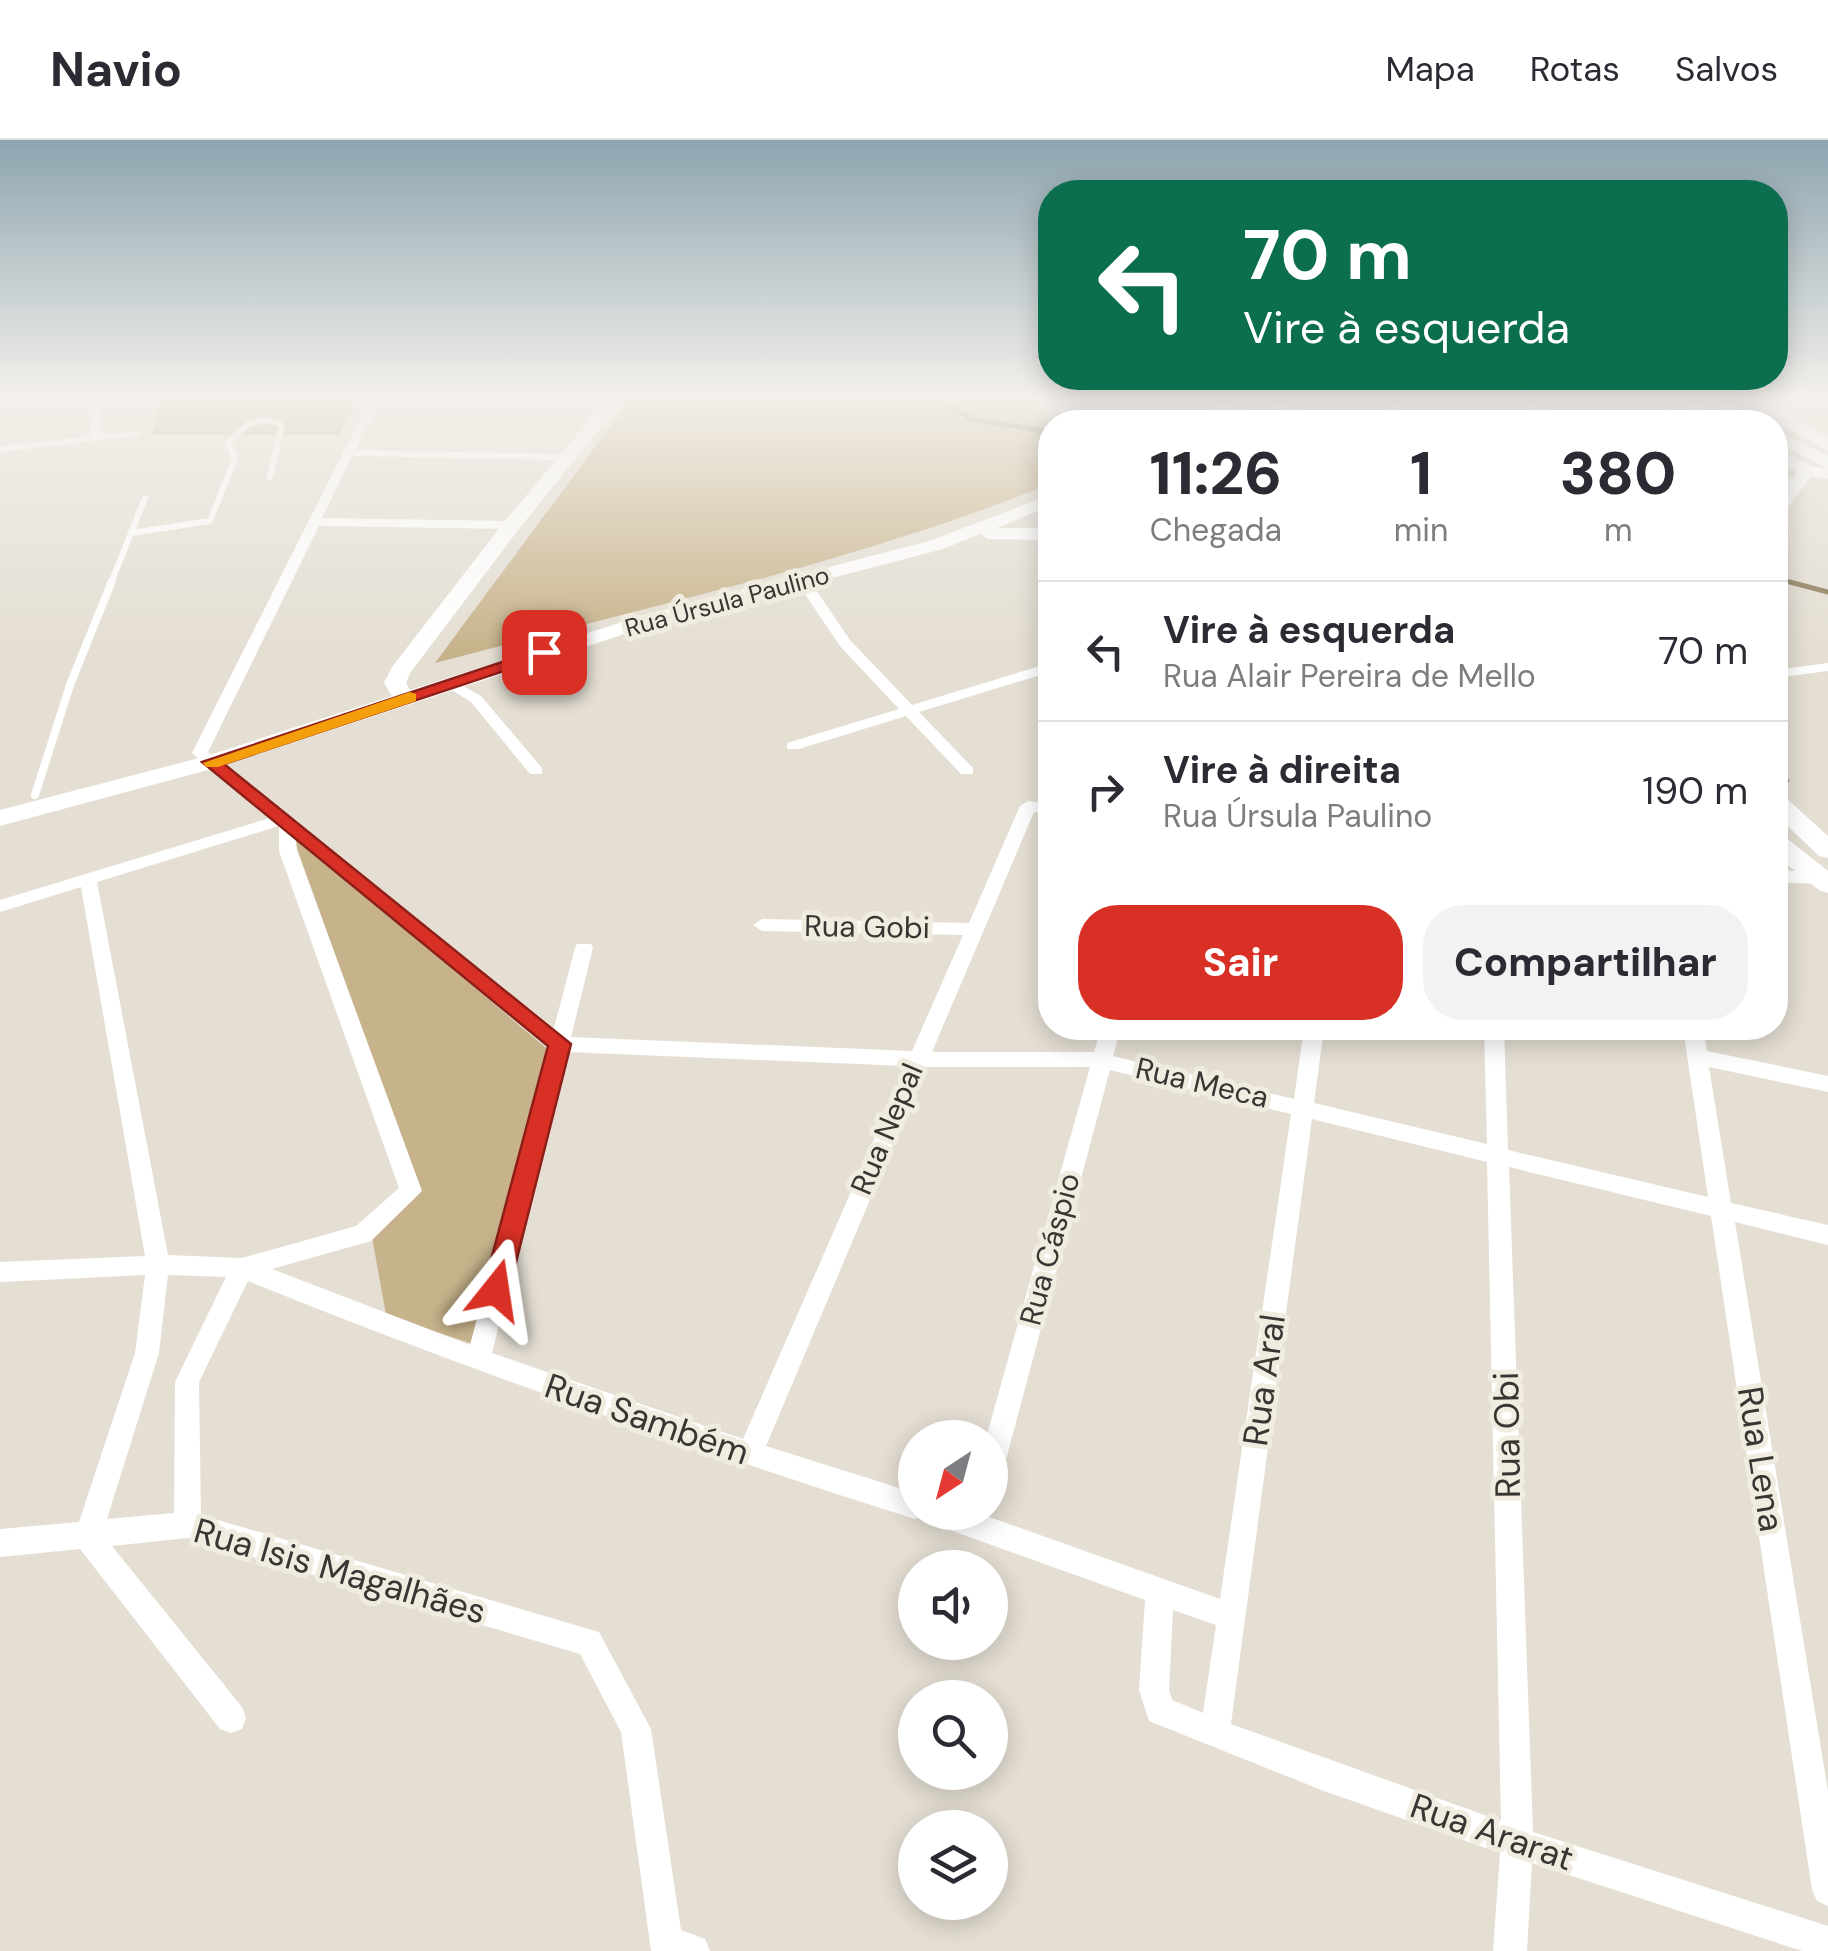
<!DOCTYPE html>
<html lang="pt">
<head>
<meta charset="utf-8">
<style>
  body { margin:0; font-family:"DM Sans",sans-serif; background:#f2f2f3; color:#2b2b33; height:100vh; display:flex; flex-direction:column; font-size:38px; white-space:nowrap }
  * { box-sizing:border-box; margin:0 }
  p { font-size:32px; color:#7c7c81 }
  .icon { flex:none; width:55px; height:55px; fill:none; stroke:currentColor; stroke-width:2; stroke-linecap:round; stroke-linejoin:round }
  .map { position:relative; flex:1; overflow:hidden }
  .side { position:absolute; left:1038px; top:270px; width:750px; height:630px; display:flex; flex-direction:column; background:#fff; border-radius:40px; box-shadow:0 5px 25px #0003 }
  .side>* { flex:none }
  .banner { position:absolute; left:1038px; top:40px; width:750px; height:210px; border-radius:40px; box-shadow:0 5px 25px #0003; background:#0b6e4f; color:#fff; overflow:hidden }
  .needle { width:65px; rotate:216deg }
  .tools { position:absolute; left:898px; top:1280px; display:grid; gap:20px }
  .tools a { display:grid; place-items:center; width:110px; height:110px; border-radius:50%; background:#fff; box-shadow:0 5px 25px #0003; font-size:50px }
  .pin { position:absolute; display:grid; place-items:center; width:85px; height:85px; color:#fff; margin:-42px; border-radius:20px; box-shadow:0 5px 15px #0006 }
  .me { position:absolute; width:110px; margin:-55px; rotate:15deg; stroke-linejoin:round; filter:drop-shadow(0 0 8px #0008) }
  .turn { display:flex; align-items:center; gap:35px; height:210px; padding:0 40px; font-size:45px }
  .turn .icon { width:130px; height:130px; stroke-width:2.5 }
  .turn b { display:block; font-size:70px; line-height:85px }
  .eta { display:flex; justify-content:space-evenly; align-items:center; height:170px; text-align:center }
  .eta b { font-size:60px; font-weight:800; line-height:70px }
  .button { display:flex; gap:20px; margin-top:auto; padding:20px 40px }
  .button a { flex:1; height:115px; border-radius:40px; background:#d93025; color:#fff; font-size:40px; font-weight:800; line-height:115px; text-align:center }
  .button a+a { background:#f2f2f3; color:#2b2b33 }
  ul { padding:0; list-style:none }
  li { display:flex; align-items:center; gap:30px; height:140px; padding:0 40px; border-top:2px solid #e1e1e2 }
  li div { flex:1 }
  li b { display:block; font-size:38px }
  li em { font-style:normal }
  header { display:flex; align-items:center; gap:60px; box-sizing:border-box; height:140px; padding:0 50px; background:#fff; border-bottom:2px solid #e1e1e2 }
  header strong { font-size:48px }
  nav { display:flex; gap:55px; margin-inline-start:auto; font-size:35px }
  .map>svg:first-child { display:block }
  .green { fill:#c7b38b }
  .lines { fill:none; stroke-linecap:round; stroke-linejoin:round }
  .stream { stroke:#86744f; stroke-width:5 }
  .path { stroke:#8b8780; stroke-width:4; stroke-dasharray:5 4; stroke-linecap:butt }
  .lane-far1 { stroke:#fff; stroke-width:6 }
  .lane { stroke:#fff; stroke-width:8 }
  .street { fill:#fff; fill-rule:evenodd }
  .secondary { fill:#fff; fill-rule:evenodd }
  .primary { fill:#fff; fill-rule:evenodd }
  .highway { fill:#fff; fill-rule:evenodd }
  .route { fill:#d93025; stroke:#8d1f18; stroke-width:2.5 }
  .slow { fill:#f59e0b }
  .labels { text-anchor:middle; stroke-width:10; stroke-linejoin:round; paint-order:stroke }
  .far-street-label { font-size:25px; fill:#383632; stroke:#f1ece0 }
  .street-label { font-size:30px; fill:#383632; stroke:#f1ece0 }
  .near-street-label { font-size:35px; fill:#383632; stroke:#f1ece0 }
</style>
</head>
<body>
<header>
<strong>Navio</strong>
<nav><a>Mapa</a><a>Rotas</a><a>Salvos</a></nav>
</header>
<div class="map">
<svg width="1828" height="1811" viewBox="0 0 1828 1811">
  <rect width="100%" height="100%" fill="#e4ded3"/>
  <g class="green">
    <polygon points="163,257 359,257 339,295 151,295"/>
    <path d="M632,257H1031L1050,284V344C851,424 642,468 435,523Z"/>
    <polygon points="292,694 552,913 476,1205 386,1175 372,1097 420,1051"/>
  </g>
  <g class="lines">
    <g class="stream">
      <polyline points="933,257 971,279 1050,292"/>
      <polyline points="1775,438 1828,452"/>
    </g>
    <polyline class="path" points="1775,623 1790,645"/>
    <g class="lane-far1">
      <polyline points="1165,257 1185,264"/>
      <path d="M131,393L210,381L235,318L228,303C243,285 259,274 282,285L270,337"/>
      <polyline points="111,443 145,358"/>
    </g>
    <polyline class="lane" points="35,655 70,545 112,441"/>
    <g class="street">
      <polygon points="90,257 100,257 101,294 135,291 140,294 139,296 0,312 0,306 90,296"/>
      <path d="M371,257H381L356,310L569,314L575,317L569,320L352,316L322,378L512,381L518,385L512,389L319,386L208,612L554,888L575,808L577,804H591L593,808L571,897L912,911L963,795L762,791L753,785L762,779L969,783L1020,666L1028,661L1050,664V674L1034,672L932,912H1094L1101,888H1121L1113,916L1294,959L1304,888H1324L1314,963L1487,1004L1484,888H1504L1508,1010L1708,1057L1683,888H1703L1707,911L1828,936V952L1709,927L1731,1063L1828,1085V1105L1735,1082L1828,1651V1766L1817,1761L1812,1750L1711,1076L1509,1027L1533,1692L1828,1786V1811H1802L1532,1723L1527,1811H1493L1500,1713L1324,1651L1149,1581L1139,1550L1145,1460L936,1385L926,1381L924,1375L915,1379C689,1307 468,1230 248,1141L199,1242L201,1375L599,1492L651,1589L681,1790L705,1799L710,1811H651L621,1592L580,1514L188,1398L112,1406L242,1567L246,1578L242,1589L231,1593L220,1589L80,1409L0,1417V1389L79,1382L135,1213L145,1135L0,1142V1122L145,1116L81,747L0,772V760L270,678L192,613ZM279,686V711L399,1048L356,1086L242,1118L168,1115L97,742ZM296,700L549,906L470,1205L272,1129L371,1101L422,1051L297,711ZM567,912L906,926L743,1299L492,1213ZM926,927H1090L986,1298H990V1344L999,1340L1003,1331L1110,930L1291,974L1220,1459L975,1372H915V1353L766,1306ZM1312,979L1487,1022L1501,1681L1231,1584ZM168,1135L226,1137L175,1242L174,1373L107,1379L159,1213ZM1173,1470L1216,1485L1203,1573L1172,1560L1169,1550Z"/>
      <polygon points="1407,257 1420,257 1377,282 1365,282"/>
      <polygon points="1543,257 1555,257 1542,268 1589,282 1573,282 1535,272 1521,282 1510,282"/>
      <polygon points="1256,258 1343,280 1344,282 1328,282 1252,263 1252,259"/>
      <polygon points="1675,258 1684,260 1665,282 1655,282"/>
      <polygon points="1775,332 1801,340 1803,342 1797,346 1775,339"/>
      <polygon points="798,438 808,438 850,500 912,565 1050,523 1050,532 919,572 973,628 973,634 961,634 906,576 799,609 787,609 787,603 899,569 840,506 796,441"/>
      <polygon points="1828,523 1828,531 1775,538 1775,530"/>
      <polygon points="452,540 481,556 542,628 542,634 530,634 471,562 447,547 445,544"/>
      <polygon points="1775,730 1819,732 1828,738 1819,744 1775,742"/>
    </g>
    <g class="secondary">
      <polygon points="609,257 625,257 519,389 410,533 406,543 410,550 641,476 929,401 1050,355 1050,366 997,388 1050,388 1050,400 988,399 980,394 943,409 655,484 219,627 0,686 0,670 203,617 392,556 384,543 392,527 505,381"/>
      <polygon points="1242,257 1258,257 1241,280 1216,282"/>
      <polygon points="1665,257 1685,257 1728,282 1709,282"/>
      <polygon points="1775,308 1812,326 1828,329 1828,339 1811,336 1781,377 1775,378 1775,361 1797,332 1775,320"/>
      <polygon points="1775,654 1784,656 1828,696 1828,718 1819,716 1775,674"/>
      <polygon points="1775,694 1784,696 1828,731 1828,753 1819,750 1775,715"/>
    </g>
    <g class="primary">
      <polygon points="1054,257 1071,257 1080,282 1064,282"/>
      <polygon points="1236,257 1258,257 1209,282 1187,282"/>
      <polygon points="1696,257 1717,257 1761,282 1740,282"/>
      <polygon points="1775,290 1828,316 1828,329 1775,302"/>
    </g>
    <polygon class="highway" points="1728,257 1753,257 1828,297 1828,311"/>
  </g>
  <linearGradient id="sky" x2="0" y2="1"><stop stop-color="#8ea5b0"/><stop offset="0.5" stop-color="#f3f0eb"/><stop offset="1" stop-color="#f3f0eb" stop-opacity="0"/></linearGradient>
  <rect width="1828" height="511" fill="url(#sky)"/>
  <polygon class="route" points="544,508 552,512 549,516 224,624 571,904 509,1150 505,1158 496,1162 487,1158 483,1150 548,906 202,622"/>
  <polygon class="slow" points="410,552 416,554 416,561 218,627 206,627 203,623"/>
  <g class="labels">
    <g class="far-street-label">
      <text transform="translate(727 461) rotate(-15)" y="9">Rua Úrsula Paulino</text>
    </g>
    <g class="street-label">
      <text transform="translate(867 787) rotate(1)" y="10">Rua Gobi</text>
      <text transform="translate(1202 943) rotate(13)" y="10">Rua Meca</text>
      <text transform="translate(887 989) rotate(-67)" y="10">Rua Nepal</text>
      <text transform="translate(1050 1109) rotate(-75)" y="10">Rua Cáspio</text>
    </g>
    <g class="near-street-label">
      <text transform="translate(1264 1240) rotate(-82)" y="12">Rua Aral</text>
      <text transform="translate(647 1279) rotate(19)" y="12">Rua Sambém</text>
      <text transform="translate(1507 1295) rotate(-91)" y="12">Rua Obi</text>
      <text transform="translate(1761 1319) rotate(81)" y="12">Rua Lena</text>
      <text transform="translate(340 1431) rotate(16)" y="12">Rua Isis Magalhães</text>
      <text transform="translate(1492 1692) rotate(19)" y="12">Rua Ararat</text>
    </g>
  </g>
</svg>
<div class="tools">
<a><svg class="needle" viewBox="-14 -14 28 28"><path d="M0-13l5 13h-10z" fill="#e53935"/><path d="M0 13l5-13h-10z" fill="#7c7c81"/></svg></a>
<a><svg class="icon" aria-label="sound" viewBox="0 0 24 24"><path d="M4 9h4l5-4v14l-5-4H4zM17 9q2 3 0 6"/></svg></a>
<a><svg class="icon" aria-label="search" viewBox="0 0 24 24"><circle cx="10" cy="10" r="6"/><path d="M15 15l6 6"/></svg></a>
<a><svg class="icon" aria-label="layers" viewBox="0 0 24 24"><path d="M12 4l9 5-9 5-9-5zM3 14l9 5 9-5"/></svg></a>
</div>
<div class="pin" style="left:544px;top:512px;background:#d93025"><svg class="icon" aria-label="arrive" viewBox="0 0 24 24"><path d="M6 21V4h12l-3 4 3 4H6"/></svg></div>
<svg class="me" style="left:496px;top:1150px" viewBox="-20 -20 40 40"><path d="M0-17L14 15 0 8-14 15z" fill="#d93025" stroke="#fff" stroke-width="4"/></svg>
<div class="banner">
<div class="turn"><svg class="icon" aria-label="left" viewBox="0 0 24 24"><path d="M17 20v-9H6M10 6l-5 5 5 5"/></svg><div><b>70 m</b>Vire à esquerda</div></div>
</div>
<section class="side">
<div class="eta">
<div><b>11:26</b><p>Chegada</p></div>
<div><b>1</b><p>min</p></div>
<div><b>380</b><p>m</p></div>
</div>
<ul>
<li><svg class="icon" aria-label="left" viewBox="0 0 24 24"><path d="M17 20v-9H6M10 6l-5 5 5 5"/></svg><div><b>Vire à esquerda</b><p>Rua Alair Pereira de Mello</p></div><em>70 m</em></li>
<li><svg class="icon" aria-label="right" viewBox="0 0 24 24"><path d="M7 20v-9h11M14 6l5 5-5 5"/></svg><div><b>Vire à direita</b><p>Rua Úrsula Paulino</p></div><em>190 m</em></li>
</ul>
<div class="button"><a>Sair</a><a>Compartilhar</a></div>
</section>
</div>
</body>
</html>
